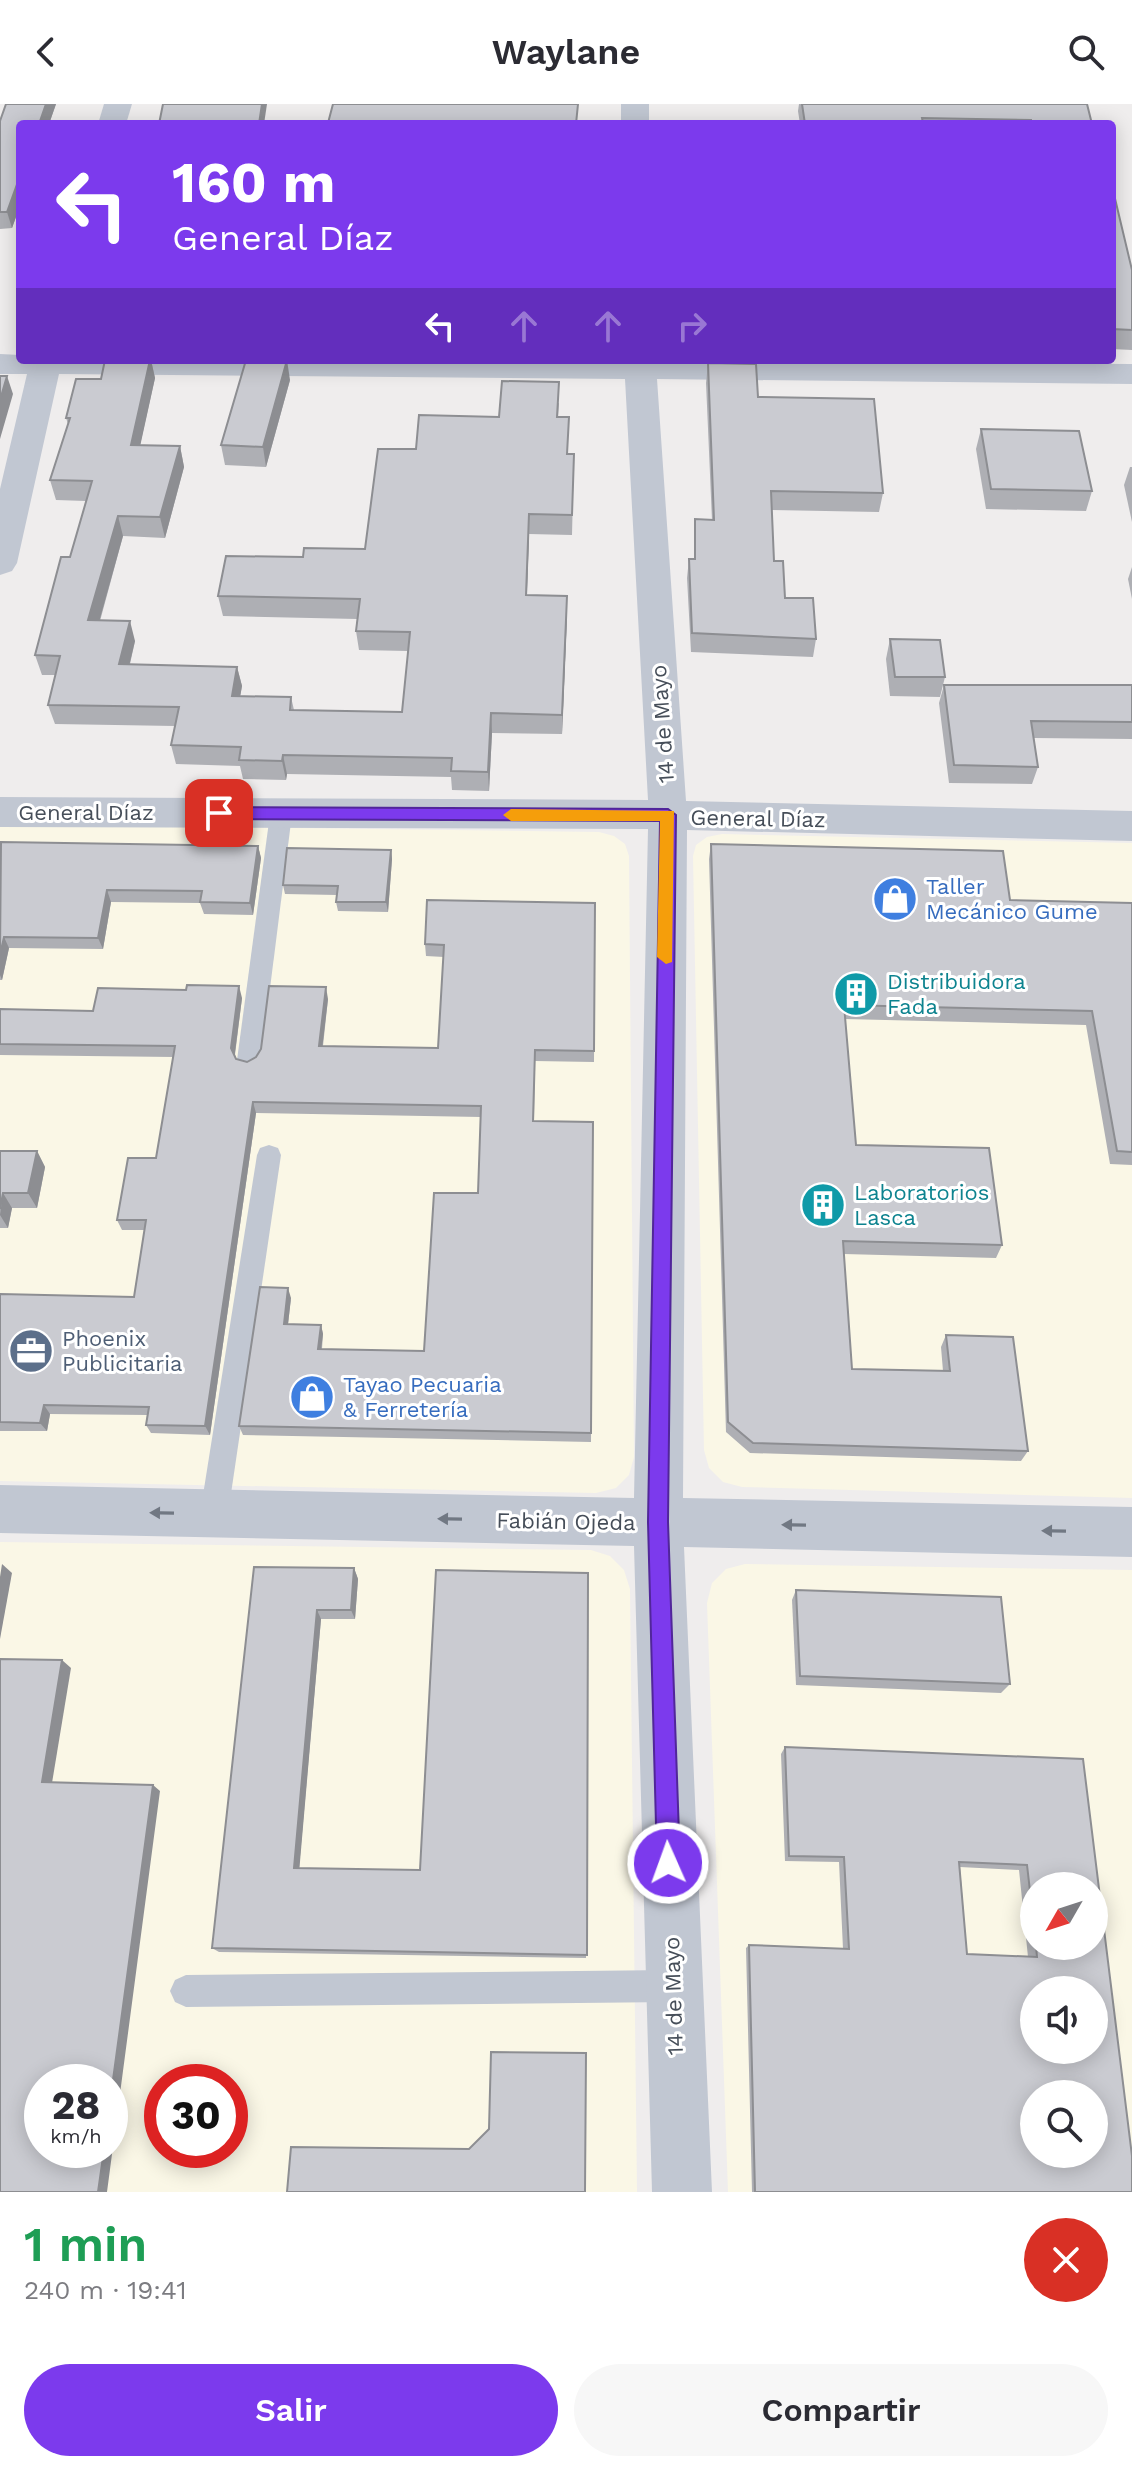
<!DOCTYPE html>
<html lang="es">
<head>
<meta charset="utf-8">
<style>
  body { margin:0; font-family:"Work Sans",sans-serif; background:#f7f7f7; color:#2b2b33; height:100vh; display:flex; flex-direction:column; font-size:30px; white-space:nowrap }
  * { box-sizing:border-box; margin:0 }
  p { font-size:26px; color:#7c7c81 }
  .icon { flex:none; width:44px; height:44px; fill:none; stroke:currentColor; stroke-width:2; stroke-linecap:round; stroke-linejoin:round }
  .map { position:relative; height:2088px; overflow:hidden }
  .side { display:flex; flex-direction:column; background:#fff; flex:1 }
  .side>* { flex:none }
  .hud { position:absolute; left:16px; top:16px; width:1100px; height:244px; border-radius:8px; box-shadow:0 4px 20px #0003; background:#7c3aed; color:#fff; overflow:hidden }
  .needle { width:52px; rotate:231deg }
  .buttons { position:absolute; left:1020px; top:1768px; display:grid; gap:16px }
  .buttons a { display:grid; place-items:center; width:88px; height:88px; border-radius:50%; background:#fff; box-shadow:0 4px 20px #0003; font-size:40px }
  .speed { position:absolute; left:24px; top:1960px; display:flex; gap:16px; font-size:40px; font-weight:700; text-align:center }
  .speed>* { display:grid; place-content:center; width:104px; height:104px; border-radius:50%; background:#fff; box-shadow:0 4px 20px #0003; line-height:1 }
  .speed small { font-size:20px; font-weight:400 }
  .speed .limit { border:12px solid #d22; background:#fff; color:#111 }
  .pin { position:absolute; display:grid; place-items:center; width:68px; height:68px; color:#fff; margin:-34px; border-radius:16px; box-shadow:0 4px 12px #0006 }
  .me { position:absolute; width:88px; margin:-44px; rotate:358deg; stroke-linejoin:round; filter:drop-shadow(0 0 6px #0008) }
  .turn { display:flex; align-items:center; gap:28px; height:168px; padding:0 24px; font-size:36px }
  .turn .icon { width:104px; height:104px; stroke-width:2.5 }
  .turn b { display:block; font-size:56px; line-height:68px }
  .lanes { display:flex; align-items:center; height:76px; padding:0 24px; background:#0003; justify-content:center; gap:40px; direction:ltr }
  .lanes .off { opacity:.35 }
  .round { display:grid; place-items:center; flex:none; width:84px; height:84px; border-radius:42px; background:#f7f7f7 }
  .head { display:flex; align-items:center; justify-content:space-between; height:136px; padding:0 24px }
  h1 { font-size:48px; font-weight:600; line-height:60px; color:#1e9e55 }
  .cta { display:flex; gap:16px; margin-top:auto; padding:16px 24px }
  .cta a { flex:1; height:92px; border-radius:48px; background:#7c3aed; color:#fff; font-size:32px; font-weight:600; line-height:92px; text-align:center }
  .cta a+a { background:#f7f7f7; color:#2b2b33 }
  header { display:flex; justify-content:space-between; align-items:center; height:104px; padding:0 24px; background:#fff; font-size:36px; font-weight:600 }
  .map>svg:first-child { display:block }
  .commercial { fill:#faf7e6; fill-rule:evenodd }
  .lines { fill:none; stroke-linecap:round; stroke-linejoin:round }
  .service { fill:#c1c7d2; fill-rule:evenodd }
  .minor { fill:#c1c7d2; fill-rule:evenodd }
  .wall { fill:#aeafb4; fill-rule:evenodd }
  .shaded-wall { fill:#8d8e92 }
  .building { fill:#cacbd1; stroke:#8d8e92; stroke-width:2; fill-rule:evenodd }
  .oneway { fill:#717883 }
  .route { fill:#7c3aed; stroke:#51269a; stroke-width:2 }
  .slow { fill:#f59e0b }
  .labels { text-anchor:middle; stroke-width:6; stroke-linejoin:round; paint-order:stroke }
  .street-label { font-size:22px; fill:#464e59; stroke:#fff }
  .shop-label { font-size:22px; fill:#366cbe; stroke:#fff; text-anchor:start }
  .culture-label { font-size:22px; fill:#0d838f; stroke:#fff; text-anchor:start }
  .service-label { font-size:22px; fill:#4e5e75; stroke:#fff; text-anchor:start }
</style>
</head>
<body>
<header><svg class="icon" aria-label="back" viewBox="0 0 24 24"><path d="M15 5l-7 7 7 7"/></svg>Waylane<svg class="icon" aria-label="search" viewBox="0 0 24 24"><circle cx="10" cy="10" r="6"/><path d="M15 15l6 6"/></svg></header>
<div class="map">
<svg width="1132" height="2088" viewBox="0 0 1132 2088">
  <rect width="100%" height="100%" fill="#efeded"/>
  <g class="commercial">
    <polygon points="0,720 599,728 614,732 625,740 629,752 634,1353 629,1371 616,1384 596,1389 0,1377"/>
    <polygon points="722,730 1132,739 1132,1394 742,1383 723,1378 709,1364 704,1346 693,752 696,741 707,733"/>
    <path d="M0,1438L591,1446L610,1452L624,1466L630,1485L637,2088H0ZM42,1978H110V2046H42ZM162,1978H230V2046H162Z"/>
    <path d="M745,1460L1132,1466V2088H728L707,1499L712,1479L726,1465ZM1034,1782H1094V1842H1034ZM1034,1886H1094V1946H1034ZM1034,1990H1094V2050H1034Z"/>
  </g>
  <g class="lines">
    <g class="service">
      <polygon points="281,702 292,710 261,956 257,963 249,966 241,963 237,956 270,710"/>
      <polygon points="269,1041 278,1044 281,1051 228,1410 224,1419 214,1423 204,1419 200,1410 257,1051 260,1044"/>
      <polygon points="672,1866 683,1871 688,1882 683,1893 672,1898 186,1903 175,1898 170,1887 175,1876 186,1871"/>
    </g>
    <g class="minor">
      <polygon points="104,0 132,0 126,20 98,20"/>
      <rect x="621" y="0" width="28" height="20"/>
      <polygon points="0,250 20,251 20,256 1132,260 1132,280 657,275 686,697 1132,707 1132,737 687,726 683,1394 1132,1403 1132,1453 684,1443 712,2088 652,2088 634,1442 0,1429 0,1381 634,1394 648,725 0,723 0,693 648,696 625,275 59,270 17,459 12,467 0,471 0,385 27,270 0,270"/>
    </g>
  </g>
  <g class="wall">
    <polygon points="6,0 56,0 49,20 20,20 20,102 12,124 0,125 0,17"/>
    <polygon points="799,0 1087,0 1092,20 800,20 798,7"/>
    <polygon points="1112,82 1132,166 1132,246 1112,245"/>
    <polygon points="105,256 151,256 155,274 140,341 180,342 184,363 165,434 123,432 100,517 135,537 130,560 237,563 242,582 240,592 291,593 294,606 402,608 408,547 359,546 356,527 357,515 223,512 218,492 303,453 365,445 416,345 499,313 559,299 558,313 568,350 574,350 572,431 529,430 527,491 567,511 562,630 492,629 489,687 452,686 451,673 287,670 286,676 243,675 240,662 176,660 171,641 175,622 55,620 48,601 55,571 42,571 35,551 70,453 86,397 56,396 50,376 68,320 66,314 101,275"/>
    <polygon points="708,259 758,293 883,389 879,408 772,406 774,457 785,494 816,535 813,553 691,548 687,474 689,455 694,455 695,415 712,416 706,279"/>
    <polygon points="290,276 266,363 225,361 221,341"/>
    <polygon points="981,325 1092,387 1086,407 986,405 976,345"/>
    <polygon points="1130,363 1132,363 1132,418 1124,381"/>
    <polygon points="1132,463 1132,495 1128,475"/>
    <polygon points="890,535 945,573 940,593 890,592 886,555"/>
    <polygon points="944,581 1132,581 1132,635 1034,634 1038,663 1032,680 949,679 939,599"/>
    <polygon points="711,740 1010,796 1132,799 1132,1061 1110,1060 1086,921 845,915 856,1041 1002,1141 996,1154 844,1150 852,1265 943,1267 941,1243 946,1231 1028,1347 1021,1357 750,1349 726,1328 709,755"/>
    <polygon points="0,741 258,742 261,754 253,811 204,810 200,799 111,798 103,845 9,844 2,876 0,876"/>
    <polygon points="391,746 392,755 388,808 338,807 336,798 337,791 285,790 283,781"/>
    <polygon points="595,799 594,958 535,957 534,1017 593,1018 591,1338 243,1331 239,1322 291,1194 288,1220 321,1221 323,1230 322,1245 424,1247 478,1089 481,1013 256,1009 210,1331 151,1329 146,1321 147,1311 50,1310 47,1327 0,1327 0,1190 134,1193 145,1126 122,1126 117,1116 156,1054 174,953 0,951 0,905 93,907 242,894 235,951 236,955 247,958 256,953 328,895 323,942 438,944 444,853 426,852 425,840"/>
    <polygon points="0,1047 37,1047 45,1063 37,1104 12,1104 8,1124 0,1124"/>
    <polygon points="254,1463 354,1464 358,1475 355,1515 321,1515 299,1764 420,1766 588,1469 586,1854 219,1848 212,1844"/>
    <polygon points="796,1486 1010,1580 1001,1589 796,1581 792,1496"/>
    <path d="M785,1643L1083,1655L1132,2088H752L746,1844L749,1841L843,1845L839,1758L785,1757L781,1650ZM960,1763L1019,1766L1028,1853L967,1850ZM1034,1782L1094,1842H1034Z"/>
  </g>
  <g class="shaded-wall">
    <polygon points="46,0 56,0 49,20 39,20"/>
    <polygon points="262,0 267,0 264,20 259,20"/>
    <polygon points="20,72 20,102 12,124 7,108"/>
    <polygon points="150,256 151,256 155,274 136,361 131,341"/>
    <polygon points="287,256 290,276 266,363 263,343"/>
    <polygon points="7,272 13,290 0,335 0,296"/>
    <polygon points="180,342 184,363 165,434 160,413"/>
    <polygon points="529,410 529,430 526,511 526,491"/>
    <polygon points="118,412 123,432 94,536 88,516"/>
    <polygon points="567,492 567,511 562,630 562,611"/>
    <polygon points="130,517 135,537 125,579 119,560"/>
    <polygon points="237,563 242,582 237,611 232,592"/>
    <polygon points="491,609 492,629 489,687 488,668"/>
    <polygon points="283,651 287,670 286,676 282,657"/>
    <polygon points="258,742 261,754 253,811 250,799"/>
    <polygon points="391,746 392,755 388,808 386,798"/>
    <polygon points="107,786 111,798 103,845 98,834"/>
    <polygon points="4,833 9,844 2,876 0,871 0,851"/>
    <polygon points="239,882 242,894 234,956 231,944"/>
    <polygon points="326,883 328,895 321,954 319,942"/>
    <polygon points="253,998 256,1009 210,1331 205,1322"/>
    <polygon points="37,1047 45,1063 37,1104 28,1089"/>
    <polygon points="3,1089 12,1104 8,1124 0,1111"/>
    <polygon points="288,1184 291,1194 287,1229 284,1220"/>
    <polygon points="321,1221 323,1230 320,1254 318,1245"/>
    <polygon points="44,1301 50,1310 47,1327 40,1319"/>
    <polygon points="2,1460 12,1469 0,1535 0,1473"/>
    <polygon points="354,1464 358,1475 355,1515 351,1506"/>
    <polygon points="317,1506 321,1515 299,1769 294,1764"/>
    <polygon points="62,1556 71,1564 51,1685 42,1678"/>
    <polygon points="153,1681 160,1687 107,2088 98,2088 104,2046 110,2046 110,1998"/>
  </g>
  <g class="building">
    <polygon points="6,0 46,0 39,20 20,20 20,72 7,108 0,108 0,17"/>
    <polygon points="163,0 262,0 259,20 159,20"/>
    <polygon points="333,0 578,0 576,20 376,20 328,19"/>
    <polygon points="802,0 1087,0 1092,20 1031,20 1031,16 922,14 923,19 913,19 913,20 805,20"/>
    <polygon points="1112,82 1132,166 1132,226 1112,225"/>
    <polygon points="105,256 150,256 131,341 180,342 160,413 118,412 88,516 130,517 119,560 237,563 232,592 291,593 290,606 402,608 410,528 356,527 360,495 218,492 226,452 303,453 304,444 365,445 378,345 416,345 419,311 499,313 502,277 559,278 557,313 569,313 567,350 574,350 572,411 529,410 526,491 567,492 562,611 491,609 488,668 451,667 452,654 283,651 282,657 239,656 241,643 171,641 179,603 48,601 60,552 35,551 61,453 70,453 92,377 50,376 70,314 66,314 76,275 101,275"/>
    <polygon points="246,256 287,256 263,343 221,341"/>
    <polygon points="708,259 756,260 758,293 874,295 883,389 771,387 774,457 783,457 785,494 813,494 816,535 692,529 689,455 695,455 695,415 714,416"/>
    <polygon points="0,272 7,272 0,296"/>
    <polygon points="981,325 1079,327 1092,387 991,385"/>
    <polygon points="890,535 940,536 945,573 895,573"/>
    <polygon points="944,581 1132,581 1132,618 1031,617 1038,663 954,661"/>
    <polygon points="1,738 258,742 250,799 200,798 202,787 107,786 98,834 4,833 0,851"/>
    <polygon points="711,740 1003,747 1010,796 1132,799 1132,1048 1117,1047 1092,907 844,901 856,1041 989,1044 1002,1141 843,1137 852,1265 950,1267 946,1231 1013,1233 1028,1347 753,1339 728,1318"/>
    <polygon points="287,744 391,746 386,798 336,798 338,782 283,781"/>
    <polygon points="427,796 595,799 594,947 535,946 533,1017 593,1018 591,1329 239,1322 260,1183 288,1184 284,1220 321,1221 318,1245 424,1247 434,1089 478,1089 481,1002 253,998 205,1322 146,1321 149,1303 44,1301 40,1319 0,1318 0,1190 134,1193 146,1116 117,1116 128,1054 156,1054 175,942 0,940 0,905 93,907 98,884 186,886 187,881 239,882 231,944 236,955 247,958 256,953 261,945 269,882 326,883 319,942 438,944 444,841 425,840"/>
    <polygon points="0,1047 37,1047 28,1089 3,1089 0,1105"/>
    <polygon points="254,1463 354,1464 351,1506 317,1506 294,1764 420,1766 436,1466 588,1469 587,1851 212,1844"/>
    <polygon points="796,1486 1001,1493 1010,1580 800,1572"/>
    <polygon points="0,1555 62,1556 42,1678 153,1681 110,1998 110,1978 42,1978 42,2046 104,2046 98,2088 0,2088"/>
    <path d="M785,1643L1083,1655L1132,2052V2088H755L749,1841L849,1845L844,1753L789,1752ZM959,1758L1027,1761L1034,1822V1782H1094V1842H1036L1037,1853L967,1850ZM1034,1886H1094V1946H1034ZM1034,1990H1094V2050H1034Z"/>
    <polygon points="491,1948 586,1949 585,2088 287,2088 291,2043 469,2045 489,2025"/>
  </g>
  <defs><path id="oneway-solid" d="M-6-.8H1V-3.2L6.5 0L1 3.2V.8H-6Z" transform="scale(2)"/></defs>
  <g class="oneway">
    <use href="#oneway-solid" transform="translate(162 1409) rotate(-179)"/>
    <use href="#oneway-solid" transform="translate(450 1415) rotate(-179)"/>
    <use href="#oneway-solid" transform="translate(794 1421) rotate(-179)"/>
    <use href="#oneway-solid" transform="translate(1054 1427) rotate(-179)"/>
  </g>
  <polygon class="route" points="219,703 668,705 676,711 668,1418 680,1759 676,1767 668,1770 660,1767 657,1759 648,1418 660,717 219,715 211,709"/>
  <polygon class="slow" points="511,705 674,707 672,858 666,860 657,853 660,717 511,717 503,711"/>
  <defs>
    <g id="shop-disc" transform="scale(2.3)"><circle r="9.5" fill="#3f7fe0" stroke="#fff"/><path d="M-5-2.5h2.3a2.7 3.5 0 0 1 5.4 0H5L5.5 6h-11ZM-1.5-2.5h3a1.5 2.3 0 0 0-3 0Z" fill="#fff"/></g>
    <g id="building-disc" transform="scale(2.3)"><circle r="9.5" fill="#0f9aa8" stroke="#fff"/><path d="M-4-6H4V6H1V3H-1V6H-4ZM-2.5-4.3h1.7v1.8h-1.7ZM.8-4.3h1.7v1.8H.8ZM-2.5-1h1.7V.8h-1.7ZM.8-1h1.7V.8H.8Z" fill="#fff"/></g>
    <g id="office-disc" transform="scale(2.3)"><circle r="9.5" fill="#5c6f8a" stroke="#fff"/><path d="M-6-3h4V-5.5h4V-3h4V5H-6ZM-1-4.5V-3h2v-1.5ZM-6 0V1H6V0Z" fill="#fff"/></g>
  </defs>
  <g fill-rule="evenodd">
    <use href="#shop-disc" x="895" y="795"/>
    <use href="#building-disc" x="856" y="890"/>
    <use href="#building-disc" x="823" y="1101"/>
    <use href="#office-disc" x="31" y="1247"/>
    <use href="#shop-disc" x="312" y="1293"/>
  </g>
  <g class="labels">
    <g class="street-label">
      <text transform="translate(662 620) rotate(-94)" y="8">14 de Mayo</text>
      <text x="86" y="716">General Díaz</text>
      <text transform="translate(758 714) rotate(1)" y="8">General Díaz</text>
      <text transform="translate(566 1417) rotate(1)" y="8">Fabián Ojeda</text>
      <text transform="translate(673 1892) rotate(-92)" y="8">14 de Mayo</text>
    </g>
    <g class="shop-label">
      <text x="926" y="790">Taller<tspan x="926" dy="25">Mecánico Gume</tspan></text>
      <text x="343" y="1288">Tayao Pecuaria<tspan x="343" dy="25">&amp; Ferretería</tspan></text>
    </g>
    <g class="culture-label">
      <text x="887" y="885">Distribuidora<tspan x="887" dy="25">Fada</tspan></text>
      <text x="854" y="1096">Laboratorios<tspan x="854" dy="25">Lasca</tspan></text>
    </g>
    <g class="service-label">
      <text x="62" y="1242">Phoenix<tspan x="62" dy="25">Publicitaria</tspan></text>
    </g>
  </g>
</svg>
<div class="buttons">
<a><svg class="needle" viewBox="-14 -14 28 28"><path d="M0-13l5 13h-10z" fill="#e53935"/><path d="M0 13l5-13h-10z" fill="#7c7c81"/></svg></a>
<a><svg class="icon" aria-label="sound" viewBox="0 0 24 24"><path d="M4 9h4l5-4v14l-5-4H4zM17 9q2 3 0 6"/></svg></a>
<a><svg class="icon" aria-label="search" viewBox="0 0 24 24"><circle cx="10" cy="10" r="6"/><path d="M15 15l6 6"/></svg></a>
</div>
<div class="speed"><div>28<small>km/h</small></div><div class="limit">30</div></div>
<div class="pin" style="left:219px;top:709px;background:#d93025"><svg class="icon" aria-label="arrive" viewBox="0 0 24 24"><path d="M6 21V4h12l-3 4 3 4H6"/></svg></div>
<svg class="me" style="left:668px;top:1759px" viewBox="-20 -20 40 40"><circle r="17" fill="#7c3aed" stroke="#fff" stroke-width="3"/><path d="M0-11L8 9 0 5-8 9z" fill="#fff"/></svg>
<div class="hud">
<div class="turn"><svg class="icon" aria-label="left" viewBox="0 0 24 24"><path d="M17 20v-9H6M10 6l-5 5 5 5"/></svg><div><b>160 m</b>General Díaz</div></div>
<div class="lanes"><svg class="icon" aria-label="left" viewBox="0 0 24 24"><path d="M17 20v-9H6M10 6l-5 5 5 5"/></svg><svg class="icon off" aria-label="ahead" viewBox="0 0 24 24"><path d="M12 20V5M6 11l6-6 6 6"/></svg><svg class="icon off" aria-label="ahead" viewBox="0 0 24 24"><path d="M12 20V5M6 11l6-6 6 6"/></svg><svg class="icon off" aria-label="right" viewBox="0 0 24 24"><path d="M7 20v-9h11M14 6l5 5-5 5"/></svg></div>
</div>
</div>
<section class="side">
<div class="head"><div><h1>1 min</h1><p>240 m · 19:41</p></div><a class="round" style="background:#d93025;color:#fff"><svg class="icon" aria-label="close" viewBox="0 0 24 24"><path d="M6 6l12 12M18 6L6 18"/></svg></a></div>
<div class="cta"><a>Salir</a><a>Compartir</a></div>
</section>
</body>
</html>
